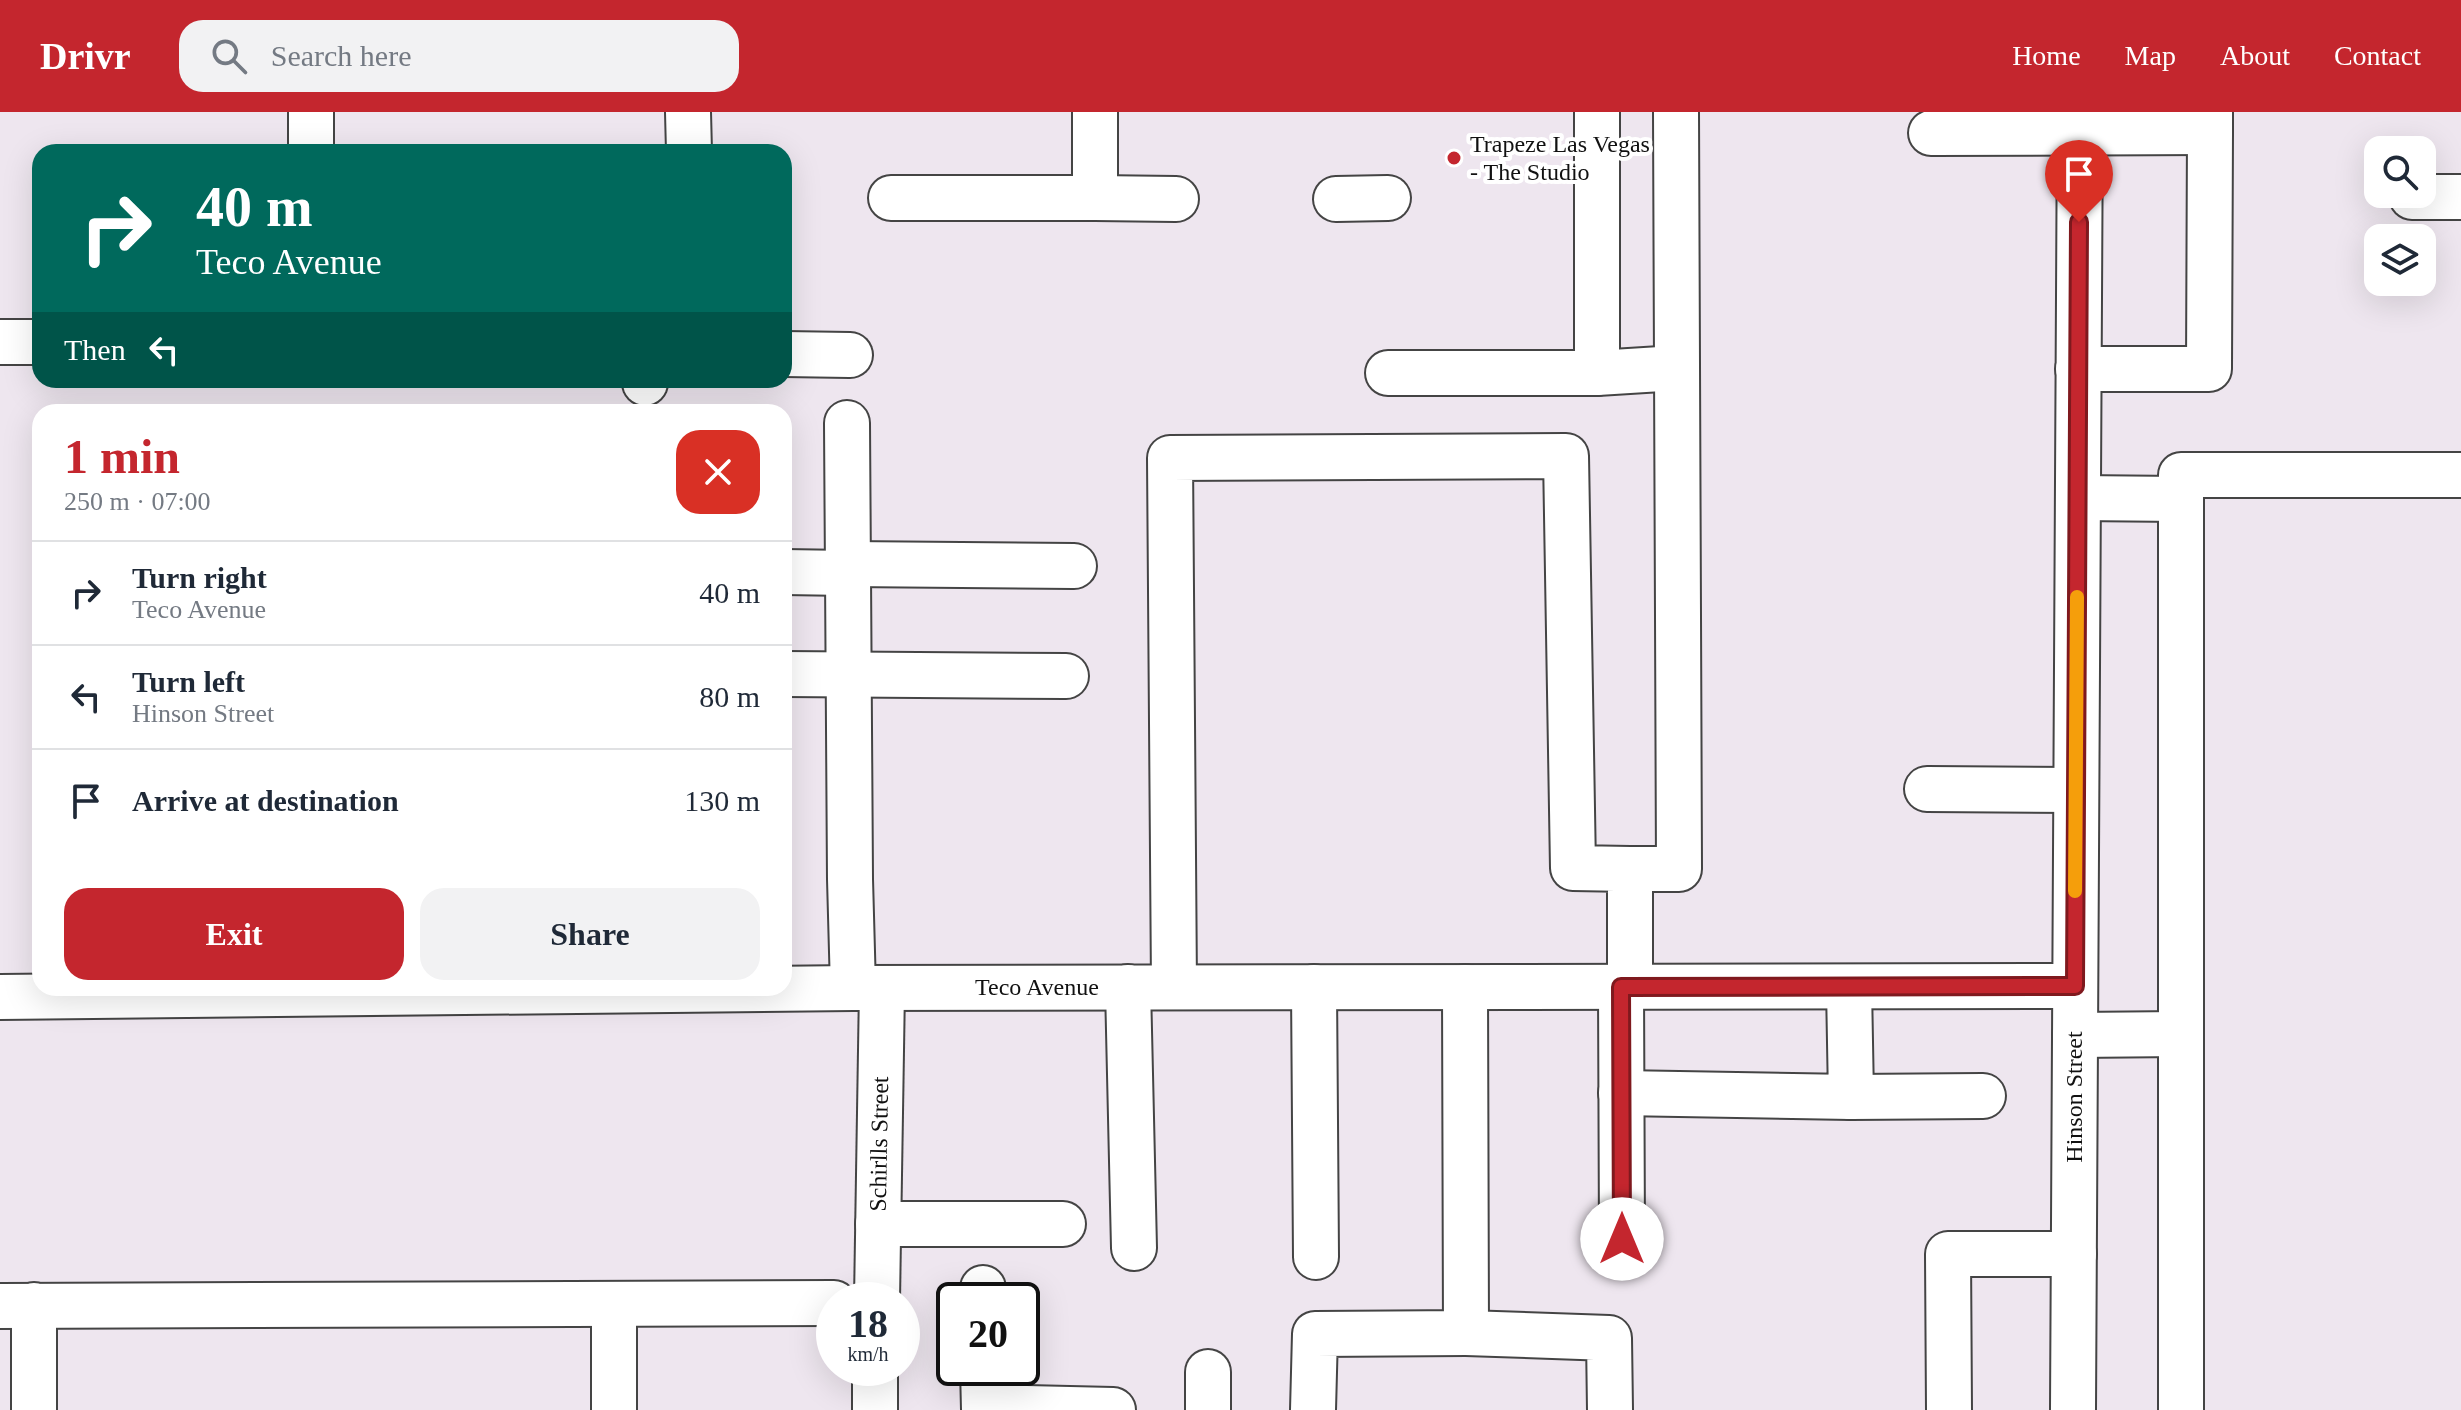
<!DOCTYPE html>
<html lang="en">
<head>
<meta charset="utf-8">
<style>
  body { margin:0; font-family:Georgia,serif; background:#f2f2f3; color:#1f2937; height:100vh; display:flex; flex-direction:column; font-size:30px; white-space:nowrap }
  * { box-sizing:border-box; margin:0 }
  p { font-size:26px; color:#747a83 }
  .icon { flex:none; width:44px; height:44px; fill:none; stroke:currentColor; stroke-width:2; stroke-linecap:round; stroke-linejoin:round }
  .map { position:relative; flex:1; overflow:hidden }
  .drawer { position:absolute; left:32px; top:292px; width:760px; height:592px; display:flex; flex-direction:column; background:#fff; border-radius:24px; box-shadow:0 8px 32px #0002 }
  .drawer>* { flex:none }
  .guide { position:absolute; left:32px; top:32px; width:760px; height:244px; border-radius:24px; box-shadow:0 8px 32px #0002; background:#00695c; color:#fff; overflow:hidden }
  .buttons { position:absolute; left:2364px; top:24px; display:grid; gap:16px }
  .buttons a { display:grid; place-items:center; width:72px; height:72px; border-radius:16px; background:#fff; box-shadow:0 8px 32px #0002; font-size:40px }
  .speed { position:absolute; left:816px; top:1170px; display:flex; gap:16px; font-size:40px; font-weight:700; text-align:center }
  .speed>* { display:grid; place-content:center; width:104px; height:104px; border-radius:50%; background:#fff; box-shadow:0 8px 32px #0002; line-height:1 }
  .speed small { font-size:20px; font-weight:400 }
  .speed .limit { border:4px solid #111; border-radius:12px; background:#fff; color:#111 }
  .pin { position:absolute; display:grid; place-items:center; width:68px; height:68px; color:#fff; margin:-82px -34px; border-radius:50% 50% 50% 0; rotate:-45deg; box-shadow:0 0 8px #0007 }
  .pin .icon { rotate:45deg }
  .me { position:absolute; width:88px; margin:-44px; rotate:0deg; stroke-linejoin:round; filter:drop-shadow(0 0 6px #0008) }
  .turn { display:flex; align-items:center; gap:28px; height:168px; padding:0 32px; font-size:36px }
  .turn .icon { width:104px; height:104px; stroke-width:2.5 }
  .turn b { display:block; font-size:56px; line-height:68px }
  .then { display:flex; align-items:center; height:76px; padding:0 32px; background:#0003; gap:16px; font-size:30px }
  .round { display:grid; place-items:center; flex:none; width:84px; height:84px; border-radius:24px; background:#f2f2f3 }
  .headline { display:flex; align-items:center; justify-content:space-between; height:136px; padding:0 32px }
  h1 { font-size:48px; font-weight:700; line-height:60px; color:#c4262e }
  .button { display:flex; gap:16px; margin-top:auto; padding:16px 32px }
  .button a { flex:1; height:92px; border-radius:24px; background:#c4262e; color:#fff; font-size:32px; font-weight:700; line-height:92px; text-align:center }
  .button a+a { background:#f2f2f3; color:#1f2937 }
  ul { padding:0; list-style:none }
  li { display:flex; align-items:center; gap:24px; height:104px; padding:0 32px; border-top:2px solid #e0e1e3 }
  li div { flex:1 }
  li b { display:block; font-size:30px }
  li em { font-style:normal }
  header { display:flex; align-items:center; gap:48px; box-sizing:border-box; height:112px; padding:0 40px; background:#c4262e; color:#fff }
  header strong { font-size:38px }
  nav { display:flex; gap:44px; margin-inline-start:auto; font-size:28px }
  .search { width:560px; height:72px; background:#f2f2f3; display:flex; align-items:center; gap:20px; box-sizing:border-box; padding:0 28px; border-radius:24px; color:#747a83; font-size:30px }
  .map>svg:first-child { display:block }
  .industrial { fill:#eee6ef; fill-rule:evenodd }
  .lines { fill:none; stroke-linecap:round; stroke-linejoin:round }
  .minor-casing { stroke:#444; stroke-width:48 }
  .minor { stroke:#fff; stroke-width:44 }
  .route-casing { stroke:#7f191e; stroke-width:20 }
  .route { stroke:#c4262e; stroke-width:14 }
  .slow { stroke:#f59e0b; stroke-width:14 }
  .poi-dot { fill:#c4262e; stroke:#fff; stroke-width:3 }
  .labels { text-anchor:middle; stroke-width:8; stroke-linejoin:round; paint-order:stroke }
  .poi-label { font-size:24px; fill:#111; stroke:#fff; text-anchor:start }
  .street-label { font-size:24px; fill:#111; stroke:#fff }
</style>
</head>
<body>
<header>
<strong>Drivr</strong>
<div class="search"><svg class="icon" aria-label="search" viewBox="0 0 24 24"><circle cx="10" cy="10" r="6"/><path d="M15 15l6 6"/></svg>Search here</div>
<nav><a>Home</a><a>Map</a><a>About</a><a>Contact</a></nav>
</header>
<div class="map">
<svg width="2461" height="1298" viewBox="0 0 2461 1298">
  <rect width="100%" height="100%" fill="#fffdf5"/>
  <path class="industrial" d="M0,0H2461V1298H0ZM2378,38H2422V82H2378ZM40,40H784V268H40ZM2378,126H2422V170H2378ZM40,300H784V876H40ZM834,1188H902V1256H834ZM954,1188H1022V1256H954Z"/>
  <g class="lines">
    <g class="minor-casing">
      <g id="minor">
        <polyline points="311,0 311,40"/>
        <polyline points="688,0 689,40"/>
        <polyline points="1931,21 2210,20 2210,0"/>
        <polyline points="2412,85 2461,85"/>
        <polyline points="891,86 1095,86 1095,0"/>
        <polyline points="1095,86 1176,87"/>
        <polyline points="1336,87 1388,86"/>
        <polyline points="0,230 40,230"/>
        <polyline points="784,242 850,243"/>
        <polyline points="2078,257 2209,257 2210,20"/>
        <polyline points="1388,261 1597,261 1597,0"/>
        <polyline points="1597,261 1677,256"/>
        <polyline points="645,268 645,271"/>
        <polyline points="847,311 850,767 853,876"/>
        <polyline points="2078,386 2181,387"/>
        <polyline points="848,452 1074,454"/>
        <polyline points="784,460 848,461"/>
        <polyline points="784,562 1066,564"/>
        <polyline points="1927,677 2076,678"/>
        <polyline points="1630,757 1679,757 1676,0"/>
        <polyline points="1128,875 1134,1136"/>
        <polyline points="1174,875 1170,346 1566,344 1573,756 1630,757 1630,875"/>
        <polyline points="1314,875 1316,1145"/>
        <polyline points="1621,875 1622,1127"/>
        <polyline points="0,885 853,876 2075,874"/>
        <polyline points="2075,923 2181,922"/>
        <polyline points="1621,981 1851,985 1849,875"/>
        <polyline points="1851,985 1983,984"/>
        <polyline points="878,1112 1063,1112"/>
        <polyline points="983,1176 983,1188"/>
        <polyline points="877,1188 882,876"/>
        <polyline points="614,1192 614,1298"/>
        <polyline points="34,1193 34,1298"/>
        <polyline points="0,1194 834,1191"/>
        <polyline points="1466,1221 1609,1226 1610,1298"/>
        <polyline points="983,1256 984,1298"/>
        <polyline points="1208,1260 1208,1298"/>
        <polyline points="984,1295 1113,1298"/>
        <polyline points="875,1298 875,1256"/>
        <polyline points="1313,1298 1315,1222 1466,1221 1465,875"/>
        <polyline points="1949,1298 1948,1142 2074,1142"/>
        <polyline points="2073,1298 2080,0"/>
        <polyline points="2181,1298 2181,363 2461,363"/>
      </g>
    </g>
    <use href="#minor" class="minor"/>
  </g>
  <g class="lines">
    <g class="route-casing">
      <polyline id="route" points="1622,1127 1621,875 2075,874 2079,110"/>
    </g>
    <use href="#route" class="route"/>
    <polyline class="slow" points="2075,779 2077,485"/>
  </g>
  <circle class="poi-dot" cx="1454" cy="46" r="8"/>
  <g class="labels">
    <g class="poi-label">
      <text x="1470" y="40">Trapeze Las Vegas<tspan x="1470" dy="28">- The Studio</tspan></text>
    </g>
    <g class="street-label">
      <text x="1037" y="883">Teco Avenue</text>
      <text transform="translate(2074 985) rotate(-90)" y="8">Hinson Street</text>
      <text transform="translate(879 1032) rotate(-89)" y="8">Schirlls Street</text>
    </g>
  </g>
</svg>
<div class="buttons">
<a><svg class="icon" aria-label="search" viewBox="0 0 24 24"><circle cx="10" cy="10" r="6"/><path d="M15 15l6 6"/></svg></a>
<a><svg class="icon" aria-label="layers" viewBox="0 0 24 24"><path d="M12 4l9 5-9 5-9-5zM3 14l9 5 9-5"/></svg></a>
</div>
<div class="speed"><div>18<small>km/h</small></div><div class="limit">20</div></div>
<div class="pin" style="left:2079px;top:110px;background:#d93025"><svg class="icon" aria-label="arrive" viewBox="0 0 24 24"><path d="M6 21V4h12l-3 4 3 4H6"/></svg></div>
<svg class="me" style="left:1622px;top:1127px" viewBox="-20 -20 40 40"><circle r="19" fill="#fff"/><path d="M0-13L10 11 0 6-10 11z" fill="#c4262e"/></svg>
<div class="guide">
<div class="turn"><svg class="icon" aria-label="right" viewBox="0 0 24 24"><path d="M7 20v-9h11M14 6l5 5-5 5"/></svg><div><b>40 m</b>Teco Avenue</div></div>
<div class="then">Then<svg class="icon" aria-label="left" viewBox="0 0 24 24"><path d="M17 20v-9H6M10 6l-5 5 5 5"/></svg></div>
</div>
<section class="drawer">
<div class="headline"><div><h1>1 min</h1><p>250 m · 07:00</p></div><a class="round" style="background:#d93025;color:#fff"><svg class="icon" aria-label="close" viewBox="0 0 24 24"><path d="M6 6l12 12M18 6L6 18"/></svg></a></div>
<ul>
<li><svg class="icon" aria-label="right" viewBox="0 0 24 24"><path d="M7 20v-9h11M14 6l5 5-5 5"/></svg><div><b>Turn right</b><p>Teco Avenue</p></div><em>40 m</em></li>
<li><svg class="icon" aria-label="left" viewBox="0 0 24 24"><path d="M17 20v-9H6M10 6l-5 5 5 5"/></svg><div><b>Turn left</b><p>Hinson Street</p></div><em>80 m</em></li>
<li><svg class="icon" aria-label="arrive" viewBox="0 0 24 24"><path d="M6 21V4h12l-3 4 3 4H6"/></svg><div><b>Arrive at destination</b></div><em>130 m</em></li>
</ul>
<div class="button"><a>Exit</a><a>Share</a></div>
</section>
</div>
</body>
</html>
